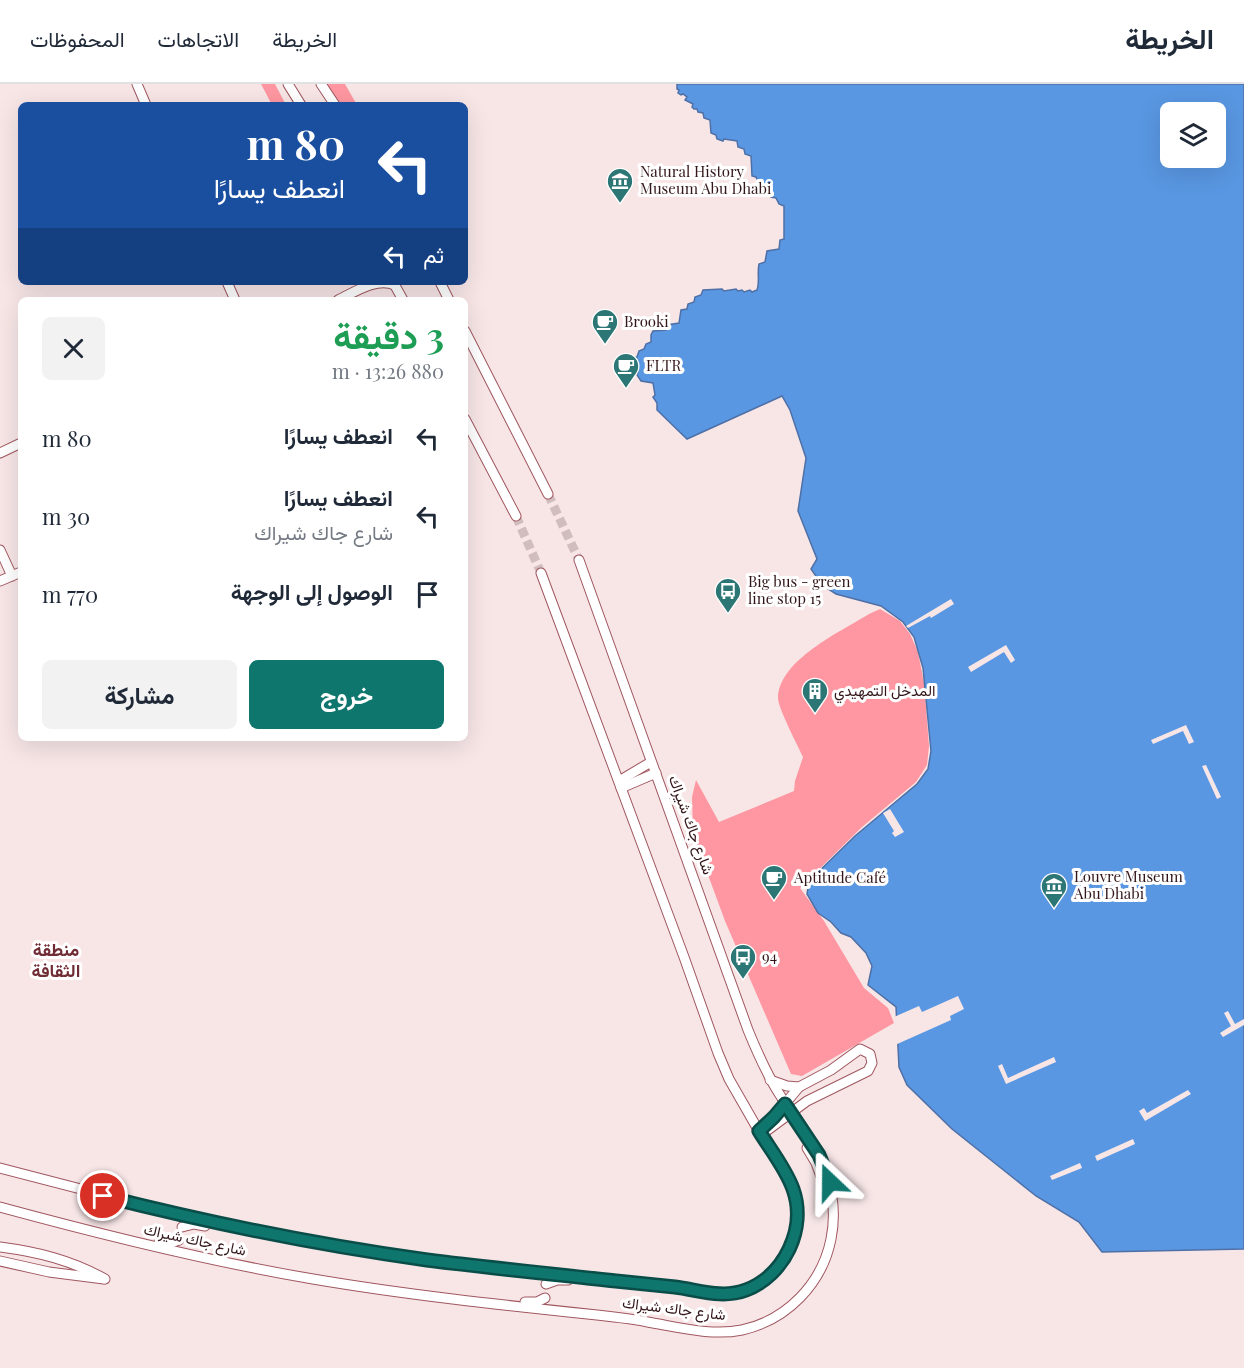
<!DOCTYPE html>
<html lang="ar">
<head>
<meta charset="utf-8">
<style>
  body { margin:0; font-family:"Playfair Display",Vazirmatn,serif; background:#f2f2f3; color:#1f2937; direction:rtl; height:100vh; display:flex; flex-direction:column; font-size:22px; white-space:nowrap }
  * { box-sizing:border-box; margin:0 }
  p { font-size:20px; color:#747a83 }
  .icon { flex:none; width:33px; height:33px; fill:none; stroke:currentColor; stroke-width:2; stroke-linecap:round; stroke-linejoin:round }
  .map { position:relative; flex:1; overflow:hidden; direction:ltr }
  .sheet { position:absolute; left:18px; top:213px; width:450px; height:444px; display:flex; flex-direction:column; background:#fff; border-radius:9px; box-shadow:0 6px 24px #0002; direction:rtl }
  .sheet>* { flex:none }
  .hud { position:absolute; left:18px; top:18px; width:450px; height:183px; border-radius:9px; box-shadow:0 6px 24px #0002; direction:rtl; background:#1a4fa0; color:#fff; overflow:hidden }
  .buttons { position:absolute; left:1160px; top:18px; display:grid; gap:12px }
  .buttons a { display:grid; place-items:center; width:66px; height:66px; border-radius:9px; background:#fff; box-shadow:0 6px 24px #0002; font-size:30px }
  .pin { position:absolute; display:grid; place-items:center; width:51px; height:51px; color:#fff; margin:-26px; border:3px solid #fff; border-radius:50%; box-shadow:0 2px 6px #0007 }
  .me { position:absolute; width:66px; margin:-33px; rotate:337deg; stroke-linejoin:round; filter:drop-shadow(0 0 4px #0008) }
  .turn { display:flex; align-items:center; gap:21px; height:126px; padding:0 24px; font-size:27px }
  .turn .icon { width:78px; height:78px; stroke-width:2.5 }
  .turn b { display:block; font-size:42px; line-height:51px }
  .then { display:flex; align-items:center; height:57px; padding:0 24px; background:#0003; gap:12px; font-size:22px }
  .round { display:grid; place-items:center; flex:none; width:63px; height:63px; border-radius:9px; background:#f2f2f3 }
  .head { display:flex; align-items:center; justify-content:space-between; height:102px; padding:0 24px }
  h1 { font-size:36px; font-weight:700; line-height:45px; color:#1e9e55 }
  .primary-button { display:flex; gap:12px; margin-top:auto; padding:12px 24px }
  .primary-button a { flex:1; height:69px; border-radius:9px; background:#0f766e; color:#fff; font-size:24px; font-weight:700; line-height:69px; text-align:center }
  .primary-button a+a { background:#f2f2f3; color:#1f2937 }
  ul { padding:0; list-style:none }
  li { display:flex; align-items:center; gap:18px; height:78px; padding:0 24px }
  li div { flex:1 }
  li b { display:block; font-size:22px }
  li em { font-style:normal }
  header { display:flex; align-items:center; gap:36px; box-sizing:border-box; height:84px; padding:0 30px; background:#fff; border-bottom:2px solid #e0e1e3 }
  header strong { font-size:28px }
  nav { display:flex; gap:33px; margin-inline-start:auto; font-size:21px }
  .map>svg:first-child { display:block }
  .green { fill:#fe97a1 }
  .water { fill:#5997e2; stroke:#4e70a6; stroke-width:1.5; fill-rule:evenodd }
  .pier { fill:#f8e6e7 }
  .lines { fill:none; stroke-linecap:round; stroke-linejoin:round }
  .minor-tunnel { stroke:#d1bcbe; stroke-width:9; stroke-dasharray:9 4.5; stroke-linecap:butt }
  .minor-casing { stroke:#a0575f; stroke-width:11 }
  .minor { stroke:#fff; stroke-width:9 }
  .route-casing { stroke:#0a4d48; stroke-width:15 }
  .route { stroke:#0f766e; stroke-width:10 }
  .labels { text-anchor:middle; stroke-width:6; stroke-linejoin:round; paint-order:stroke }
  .poi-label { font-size:15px; fill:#331619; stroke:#fff; text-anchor:start }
  .street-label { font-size:15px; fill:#331619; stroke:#fff }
  .quarter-label { font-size:18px; font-weight:bold; fill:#702c35; stroke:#fff }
</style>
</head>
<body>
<header>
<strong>الخريطة</strong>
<nav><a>الخريطة</a><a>الاتجاهات</a><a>المحفوظات</a></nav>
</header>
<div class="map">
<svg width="1244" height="1284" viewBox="0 0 1244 1284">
  <rect width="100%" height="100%" fill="#f8e6e7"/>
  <g class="green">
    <polygon points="261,0 275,0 286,21 272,21"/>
    <polygon points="327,0 345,0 357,21 340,21"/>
    <path d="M880,525L900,537L910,550L918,568L924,599L929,662L927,681L916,698L862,743L800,804L824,837L864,904L888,924L894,939L802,992L791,990L725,837L693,750L692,713L696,696L719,738L794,707L795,697L803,673C798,662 778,624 778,614C779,576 840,548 869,530Z"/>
  </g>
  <path class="water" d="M677,0H1244V1165L1102,1168L1079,1138L1036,1112L952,1045L907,1001L899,983L896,923L868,901L872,882L866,869L851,853L841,849L831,838L818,829L807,810L809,797L855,752L917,700L928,685L931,667L923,584L914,553L903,538L881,522L836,510L822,501L811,485L817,475L798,427L806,374L790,326L782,312L687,355L657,326V319L653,313L655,311L653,299L641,297L637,291L638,288L631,284L632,274L637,273L639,267L644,265L646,260L651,258V251L653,247L666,246L667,241L679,239L681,226L687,225L688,220L694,218L695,213L701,211L703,206L722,205L724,207L736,205L738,207L742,206L744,208L750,206L752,208L757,206C760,198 757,189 759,180L765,178L767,167L779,165L780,156L784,155V122L779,120L776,114L771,113L770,108L765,106L763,100L758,98L756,93L752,92L751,72L745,70L744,65L738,63L737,57L724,55L723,57L717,55L716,51L711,49L710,36L704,34L703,29L698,28L697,25H694L692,23L693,20L685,16L687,13L683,10L681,11L678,9L679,6L677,5ZM1170,28H1215V74H1170Z"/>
  <g class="pier">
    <polygon points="951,515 954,520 931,534 930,532 908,544 906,542"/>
    <polygon points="1006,561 1015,576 1011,579 1004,568 971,588 968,583"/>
    <polygon points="1186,641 1194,658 1189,660 1183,647 1153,660 1151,656"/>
    <polygon points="1206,681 1221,713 1217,715 1202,682"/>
    <polygon points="890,725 904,748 895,753 892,749 894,747 883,729"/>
    <polygon points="958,912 964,925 950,932 951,936 895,961 894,933 919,922 922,928"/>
    <polygon points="1228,927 1235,940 1244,935 1244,941 1223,953 1220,949 1231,942 1224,929"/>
    <polygon points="1054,973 1056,978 1006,1000 998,982 1002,980 1008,994"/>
    <polygon points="1188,1006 1191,1010 1145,1037 1139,1027 1144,1024 1147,1029"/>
    <polygon points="1133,1055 1135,1060 1097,1077 1095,1072"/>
    <polygon points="1080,1079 1082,1084 1052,1096 1050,1092"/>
  </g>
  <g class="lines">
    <g class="minor-tunnel">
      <polyline points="548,410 579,476"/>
      <polyline points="516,432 541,489"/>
    </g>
    <g class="minor-casing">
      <g id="minor">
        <polyline points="137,0 146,21"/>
        <polyline points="288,0 301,21"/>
        <polyline points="321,0 335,21"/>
        <polyline points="227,198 235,216"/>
        <polyline points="393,198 403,216"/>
        <polyline points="440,198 449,216"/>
        <path d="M338,216C355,208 376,193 395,201"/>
        <polyline points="465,247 548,410"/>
        <polyline points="465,335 516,432"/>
        <polyline points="0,369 21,359"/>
        <polyline points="0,466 12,492"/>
        <polyline points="0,497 21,488"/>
        <polyline points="619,697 651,678"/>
        <polyline points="621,704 656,689"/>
        <polyline points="770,996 787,1002 799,1003"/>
        <polyline points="759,1047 774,1033 799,1003 831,986 860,965 870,970 872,979 868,987 807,1017 761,1051"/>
        <polyline points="807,1064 816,1079 825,1103"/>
        <polyline points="0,1084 185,1132 325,1160 431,1176 676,1203 721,1210 746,1206 761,1198 773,1188 789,1167 795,1151 798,1124 794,1106 786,1090 768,1063 729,995 718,969 684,873 541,489"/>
        <path d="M0,1123C103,1151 207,1177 313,1195C407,1211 502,1221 597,1231C616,1233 634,1235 653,1239C682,1244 713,1252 742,1246C787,1236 822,1200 831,1155C843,1094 809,1059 780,1011C767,991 757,968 748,946L579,476"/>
        <polyline points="182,1143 194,1140 205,1142"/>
        <polyline points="159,1159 171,1159 179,1156"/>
        <path d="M0,1163C38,1168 71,1176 105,1195"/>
        <polyline points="0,1177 49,1188 104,1195"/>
        <polyline points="546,1200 557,1196 568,1196"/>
        <polyline points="525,1218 537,1218 545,1214"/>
      </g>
    </g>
    <use href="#minor" class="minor"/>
  </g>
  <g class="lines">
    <g class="route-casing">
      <path id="route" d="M103,1112C210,1139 318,1161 427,1176C490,1184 553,1190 616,1197C636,1199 655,1201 675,1203C699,1206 722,1215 746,1206C785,1191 807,1144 793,1105C786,1085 770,1065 759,1047L774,1033L785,1020L819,1071L830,1098"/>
    </g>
    <use href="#route" class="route"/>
  </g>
  <defs>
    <g id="museum-pin" transform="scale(1.35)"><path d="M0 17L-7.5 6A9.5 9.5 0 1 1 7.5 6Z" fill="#2c7675" stroke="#fff"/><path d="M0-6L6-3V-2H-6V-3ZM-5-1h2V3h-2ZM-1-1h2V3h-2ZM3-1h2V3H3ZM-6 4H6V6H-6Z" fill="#fff"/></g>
    <g id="cafe-pin" transform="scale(1.35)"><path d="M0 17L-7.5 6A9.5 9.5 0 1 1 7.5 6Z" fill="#2c7675" stroke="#fff"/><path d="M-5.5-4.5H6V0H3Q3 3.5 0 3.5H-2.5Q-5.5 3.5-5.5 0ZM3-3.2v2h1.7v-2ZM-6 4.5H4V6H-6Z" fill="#fff"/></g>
    <g id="bus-pin" transform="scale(1.35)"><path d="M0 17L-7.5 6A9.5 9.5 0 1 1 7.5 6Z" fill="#2c7675" stroke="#fff"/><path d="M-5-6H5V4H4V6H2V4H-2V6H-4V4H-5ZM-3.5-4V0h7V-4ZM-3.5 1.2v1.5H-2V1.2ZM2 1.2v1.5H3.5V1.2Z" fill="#fff"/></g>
    <g id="building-pin" transform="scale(1.35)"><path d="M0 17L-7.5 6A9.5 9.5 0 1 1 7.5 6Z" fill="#2c7675" stroke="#fff"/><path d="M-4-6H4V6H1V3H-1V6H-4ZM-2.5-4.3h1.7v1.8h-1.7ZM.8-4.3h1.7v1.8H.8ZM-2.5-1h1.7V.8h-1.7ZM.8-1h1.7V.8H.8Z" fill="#fff"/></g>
  </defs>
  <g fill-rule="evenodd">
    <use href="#museum-pin" x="620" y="97"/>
    <use href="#cafe-pin" x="605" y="238"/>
    <use href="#cafe-pin" x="626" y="282"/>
    <use href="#bus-pin" x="728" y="507"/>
    <use href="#building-pin" x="815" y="607"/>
    <use href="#cafe-pin" x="774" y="794"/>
    <use href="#museum-pin" x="1054" y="802"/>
    <use href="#bus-pin" x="743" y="873"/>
  </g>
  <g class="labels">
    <g class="poi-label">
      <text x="640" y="93">Natural History<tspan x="640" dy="17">Museum Abu Dhabi</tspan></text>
      <text x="624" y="243">Brooki</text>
      <text x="646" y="287">FLTR</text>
      <text x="748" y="503">Big bus - green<tspan x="748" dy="17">line stop 15</tspan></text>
      <text x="834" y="612">المدخل التمهيدي</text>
      <text x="1074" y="798">Louvre Museum<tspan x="1074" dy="17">Abu Dhabi</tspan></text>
      <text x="794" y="799">Aptitude Café</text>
      <text x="762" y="878">94</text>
    </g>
    <g class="street-label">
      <text transform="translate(691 741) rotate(70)" y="5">شارع جاك شيراك</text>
      <text transform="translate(195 1156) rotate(12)" y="5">شارع جاك شيراك</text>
      <text transform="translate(674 1225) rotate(7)" y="5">شارع جاك شيراك</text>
    </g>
    <g class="quarter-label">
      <text x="56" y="872">منطقة<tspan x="56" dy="21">الثقافة</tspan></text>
    </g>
  </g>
</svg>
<div class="buttons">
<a><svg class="icon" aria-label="layers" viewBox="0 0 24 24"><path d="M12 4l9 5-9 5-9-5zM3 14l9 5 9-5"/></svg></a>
</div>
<div class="pin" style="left:103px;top:1112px;background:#d93025"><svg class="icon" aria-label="arrive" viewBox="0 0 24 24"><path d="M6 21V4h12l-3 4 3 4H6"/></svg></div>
<svg class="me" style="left:830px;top:1098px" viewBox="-20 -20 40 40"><path d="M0-17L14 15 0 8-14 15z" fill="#0f766e" stroke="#fff" stroke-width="4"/></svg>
<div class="hud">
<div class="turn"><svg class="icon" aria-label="left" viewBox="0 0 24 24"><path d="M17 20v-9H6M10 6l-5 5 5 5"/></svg><div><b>80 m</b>انعطف يسارًا</div></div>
<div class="then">ثم<svg class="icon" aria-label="left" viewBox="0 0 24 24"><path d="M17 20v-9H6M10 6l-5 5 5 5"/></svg></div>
</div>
<section class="sheet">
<div class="head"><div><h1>3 دقيقة</h1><p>880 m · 13:26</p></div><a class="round"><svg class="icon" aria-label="close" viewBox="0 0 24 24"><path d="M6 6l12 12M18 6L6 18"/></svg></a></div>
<ul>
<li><svg class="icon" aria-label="left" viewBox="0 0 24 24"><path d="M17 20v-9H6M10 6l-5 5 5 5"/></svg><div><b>انعطف يسارًا</b></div><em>80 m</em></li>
<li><svg class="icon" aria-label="left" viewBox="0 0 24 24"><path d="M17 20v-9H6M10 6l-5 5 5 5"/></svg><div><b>انعطف يسارًا</b><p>شارع جاك شيراك</p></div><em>30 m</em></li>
<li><svg class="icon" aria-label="arrive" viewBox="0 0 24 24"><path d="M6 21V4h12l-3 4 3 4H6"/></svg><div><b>الوصول إلى الوجهة</b></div><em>770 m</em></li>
</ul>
<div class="primary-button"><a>خروج</a><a>مشاركة</a></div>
</section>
</div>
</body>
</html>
